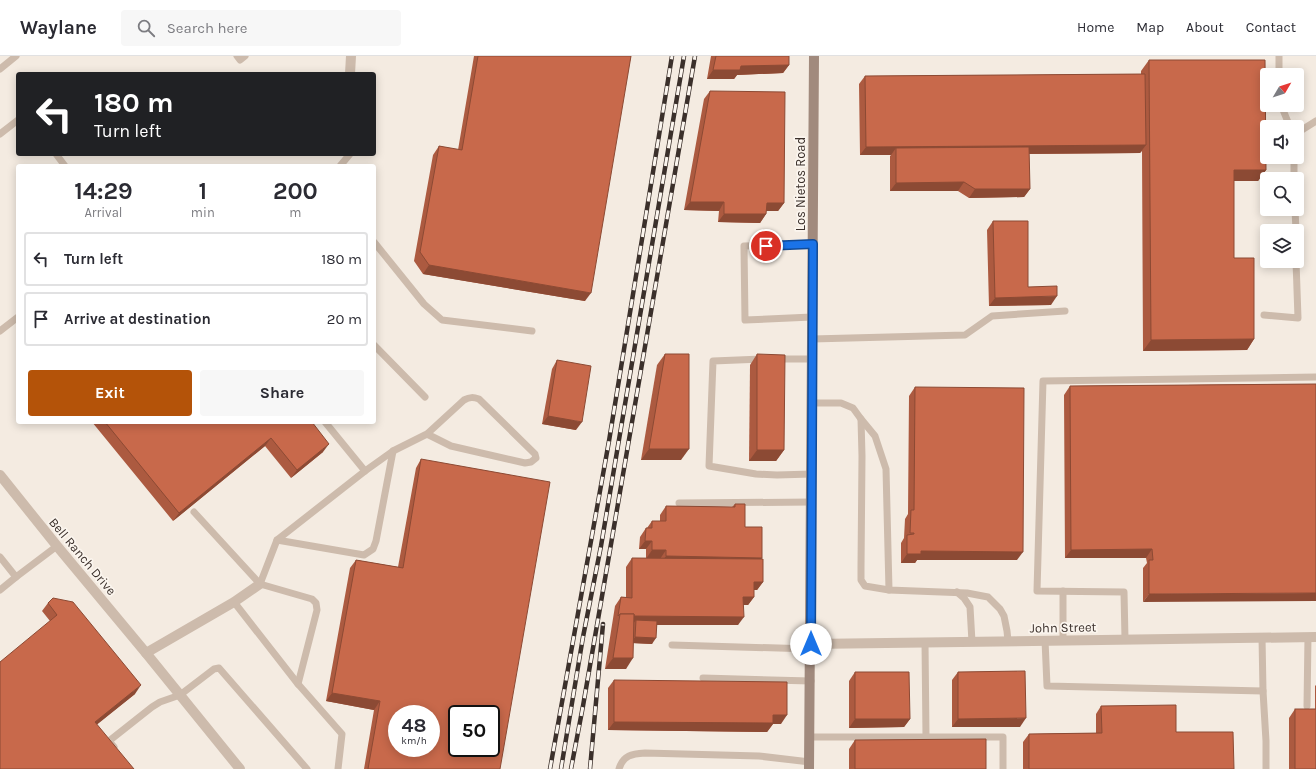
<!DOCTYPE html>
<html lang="en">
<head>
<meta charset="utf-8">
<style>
  body { margin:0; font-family:Karla,sans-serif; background:#f7f7f7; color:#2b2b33; height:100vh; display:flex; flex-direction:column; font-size:15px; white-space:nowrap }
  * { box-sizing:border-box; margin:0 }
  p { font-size:13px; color:#7c7c81 }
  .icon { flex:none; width:22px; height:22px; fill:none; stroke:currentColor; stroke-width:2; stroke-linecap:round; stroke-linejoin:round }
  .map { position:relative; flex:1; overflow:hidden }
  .details { position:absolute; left:16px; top:108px; width:360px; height:260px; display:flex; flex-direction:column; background:#fff; border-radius:4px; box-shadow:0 2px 10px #0003 }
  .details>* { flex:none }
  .hud { position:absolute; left:16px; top:16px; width:360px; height:84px; border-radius:4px; box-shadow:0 2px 10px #0003; background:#202124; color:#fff; overflow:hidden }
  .needle { width:26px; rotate:51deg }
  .controls { position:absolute; left:1260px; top:12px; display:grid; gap:8px }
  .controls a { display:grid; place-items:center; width:44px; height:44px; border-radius:4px; background:#fff; box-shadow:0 2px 10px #0003; font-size:20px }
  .speed { position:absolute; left:388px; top:649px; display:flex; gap:8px; font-size:20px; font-weight:700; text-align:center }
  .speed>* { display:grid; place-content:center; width:52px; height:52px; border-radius:50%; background:#fff; box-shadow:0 2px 10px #0003; line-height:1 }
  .speed small { font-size:10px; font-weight:400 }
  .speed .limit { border:2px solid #111; border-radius:6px; background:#fff; color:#111 }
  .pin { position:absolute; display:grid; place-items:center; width:34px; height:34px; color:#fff; margin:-17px; border:2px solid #fff; border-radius:50%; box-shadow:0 1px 4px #0007 }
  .me { position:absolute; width:44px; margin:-22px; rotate:0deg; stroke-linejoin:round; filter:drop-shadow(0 0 3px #0008) }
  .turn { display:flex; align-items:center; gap:14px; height:84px; padding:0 12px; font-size:18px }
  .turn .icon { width:52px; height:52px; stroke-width:2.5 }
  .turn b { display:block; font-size:28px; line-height:34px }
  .eta { display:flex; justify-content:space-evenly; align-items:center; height:68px; text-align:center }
  .eta b { font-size:24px; font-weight:700; line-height:28px }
  .cta { display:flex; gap:8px; margin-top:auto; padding:8px 12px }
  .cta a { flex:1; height:46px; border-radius:4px; background:#b45309; color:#fff; font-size:16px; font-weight:700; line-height:46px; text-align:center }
  .cta a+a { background:#f7f7f7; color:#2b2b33 }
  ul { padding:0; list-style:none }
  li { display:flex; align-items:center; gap:12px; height:54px; margin:0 8px 6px; padding:0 4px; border:2px solid #e1e1e2; border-radius:4px }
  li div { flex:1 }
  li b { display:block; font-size:15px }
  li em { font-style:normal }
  header { display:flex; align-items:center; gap:24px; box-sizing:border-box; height:56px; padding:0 20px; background:#fff; border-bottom:1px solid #e1e1e2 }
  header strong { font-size:19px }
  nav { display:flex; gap:22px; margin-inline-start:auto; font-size:14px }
  .search { width:280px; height:36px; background:#f7f7f7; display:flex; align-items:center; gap:10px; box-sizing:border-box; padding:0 14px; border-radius:4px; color:#7c7c81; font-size:15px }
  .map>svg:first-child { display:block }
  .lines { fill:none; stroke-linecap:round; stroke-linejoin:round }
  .service { stroke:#cdbbac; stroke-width:7 }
  .minor { stroke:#cdbbac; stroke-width:10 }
  .tertiary { stroke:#cdbbac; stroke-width:10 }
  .secondary { stroke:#a18a7d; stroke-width:10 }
  .rail-casing { stroke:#3b302b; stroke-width:4.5 }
  .rail { stroke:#fbf5ee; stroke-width:3; stroke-dasharray:9; stroke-linecap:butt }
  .wall { fill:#ac5a40 }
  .shaded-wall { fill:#8c4a34 }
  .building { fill:#c8694b; stroke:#8c4a34; fill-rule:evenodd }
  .route-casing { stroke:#114b97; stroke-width:10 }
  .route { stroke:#1a73e8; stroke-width:7 }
  .labels { text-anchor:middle; stroke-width:3.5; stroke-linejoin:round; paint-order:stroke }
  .street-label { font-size:13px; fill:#3b302b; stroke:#fbf5ee }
</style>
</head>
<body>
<header>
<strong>Waylane</strong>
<div class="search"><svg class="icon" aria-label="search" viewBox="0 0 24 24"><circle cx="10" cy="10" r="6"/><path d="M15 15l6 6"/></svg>Search here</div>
<nav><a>Home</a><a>Map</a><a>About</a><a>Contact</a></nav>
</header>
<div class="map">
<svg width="1316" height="713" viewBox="0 0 1316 713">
  <rect width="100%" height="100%" fill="#f4ebe1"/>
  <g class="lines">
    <g class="service">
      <polyline points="237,0 240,4 245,0"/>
      <polyline points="0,13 16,0"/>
      <polyline points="1279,19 1279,0"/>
      <polyline points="1281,49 1290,71"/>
      <polyline points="1297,77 1316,65"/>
      <polyline points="0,78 18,64"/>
      <polyline points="56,98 65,110"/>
      <polyline points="1294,101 1294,123"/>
      <polyline points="340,110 350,98"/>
      <polyline points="1295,153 1296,175"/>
      <polyline points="374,186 424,248 442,264 532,275"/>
      <polyline points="1264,259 1298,262 1296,205"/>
      <polyline points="812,261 745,264 744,190 813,188"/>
      <polyline points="0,275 18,261"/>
      <polyline points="812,283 965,279 992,260 1065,255"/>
      <polyline points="374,289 425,341"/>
      <polyline points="762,303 713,305 709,410 756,418 777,419 812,418"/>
      <polyline points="776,303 812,303"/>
      <polyline points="812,347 841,347 853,352 861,363 862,400 861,512 861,524 865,530 889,534 967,537 988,541 1000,553 1004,560 1007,575 1008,585"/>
      <polyline points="861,363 875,380 886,413 889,534"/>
      <polyline points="325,366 365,415"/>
      <polyline points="679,447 812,446"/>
      <polyline points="194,456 260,528 312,543 316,547 317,554 298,628 342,678 338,713"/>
      <polyline points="277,484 364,499 373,493 376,485 393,395"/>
      <polyline points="0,501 16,521 57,490"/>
      <path d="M260,528L277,484L365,415L393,395L427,378L464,344C470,341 473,341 479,343L535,398L536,402L531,406L525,407L451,390L427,378"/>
      <polyline points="0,534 16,521"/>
      <polyline points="1063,535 1063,584"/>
      <polyline points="957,536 964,542 970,551 972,586"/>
      <polyline points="234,546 298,628"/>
      <polyline points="1125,583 1124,536 1037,535 1043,325 1316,321"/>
      <polyline points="1045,584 1047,630 1263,635 1262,581"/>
      <polyline points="925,586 926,681"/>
      <polyline points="672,589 811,593"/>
      <polyline points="703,622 811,625"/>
      <polyline points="1263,635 1266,685 1266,713"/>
      <polyline points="1307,650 1308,581"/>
      <polyline points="810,681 1003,681 1003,713"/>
      <polyline points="114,691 109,685 152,651 160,646 180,639 214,613 219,612 307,713"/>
      <path d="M619,713C623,699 632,698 645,697L759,700L810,706"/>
    </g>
    <g class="minor">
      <polyline points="350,18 351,0"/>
      <polyline points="0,419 57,490 146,597 240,713"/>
      <polyline points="146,597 234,546 260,528"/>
    </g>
    <polyline class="tertiary" points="811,588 1316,581"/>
    <polyline class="secondary" points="809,713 814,0"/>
    <g class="rail-casing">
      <g id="rail">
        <polyline points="550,713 609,385 672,0"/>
        <polyline points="561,713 583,581 601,490 684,0"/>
        <polyline points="571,713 583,650 610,494 695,0"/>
        <polyline points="590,713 603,568"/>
      </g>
    </g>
    <use href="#rail" class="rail"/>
  </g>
  <g class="wall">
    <polygon points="474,0 631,0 585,245 423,218 414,205 433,99 439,90 458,94"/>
    <polygon points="711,0 789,0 789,9 783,17 737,19 734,23 707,23"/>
    <polygon points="1149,4 1266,114 1258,125 1234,125 1234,202 1254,283 1247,294 1143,295 1142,95 1140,97 1029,98 1030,133 1024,141 969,142 958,135 890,135 890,100 891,99 860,99 859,28 865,20 1141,18 1141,15"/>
    <polygon points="710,35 784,147 778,155 766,155 766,158 760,167 718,166 719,155 684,154 704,43"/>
    <polygon points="993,165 1028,231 1051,249 989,250 987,174"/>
    <polygon points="665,298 681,404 641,404 657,309"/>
    <polygon points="757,298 784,394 776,405 749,405 750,309"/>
    <polygon points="557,304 576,374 542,368 552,313"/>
    <polygon points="1316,328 1143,546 1143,512 1147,507 1146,502 1065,502 1064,339 1070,330"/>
    <polygon points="915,331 1017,504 917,504 915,507 901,507 901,487 904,482 905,463 908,458 909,340"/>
    <polygon points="92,366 312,366 323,396 291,422 265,390 173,465"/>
    <polygon points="421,403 500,713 364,713 374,654 326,645 350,512 356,504 398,511 416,412"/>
    <polygon points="735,448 745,471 762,502 761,503 763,526 757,534 754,534 754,541 748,549 743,549 738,569 657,569 652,588 633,587 626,613 605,613 615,550 621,541 626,541 626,511 632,502 646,502 646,493 639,493 640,481 646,472 647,472 652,465 660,465 660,459 666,450 732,451"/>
    <polygon points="48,547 135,638 97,668 0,713 50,565 42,555"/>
    <polygon points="855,616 910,663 904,671 849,672 849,625"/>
    <polygon points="958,616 1020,671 952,671 952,624"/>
    <polygon points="614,624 781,668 773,668 767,676 608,674 608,632"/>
    <polygon points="1316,629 1316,713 1289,713 1289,662 1295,653 1315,653 1315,630"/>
    <polygon points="1101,650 1176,676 1234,713 1023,713 1023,686 1029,678 1096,677 1096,658"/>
    <polygon points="855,684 986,713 849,713 849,693"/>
  </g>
  <g class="shaded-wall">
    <polygon points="789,9 783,17 737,19 734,23 707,23 713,14 741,10"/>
    <polygon points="1146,89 1140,97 896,99 896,92 891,99 860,99 866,91"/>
    <polygon points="1234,114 1266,114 1258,125 1226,125"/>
    <polygon points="964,126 958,135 890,135 896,127"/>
    <polygon points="975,133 1030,133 1024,141 969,142"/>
    <polygon points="690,146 724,146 719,155 684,154"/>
    <polygon points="767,147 784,147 778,155 761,155"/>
    <polygon points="724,158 766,158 760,167 718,166"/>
    <polygon points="429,209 591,237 585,245 423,218"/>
    <polygon points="1057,240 1051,249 989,250 995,242"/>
    <polygon points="1254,283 1247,294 1143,295 1151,284"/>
    <polygon points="548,360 582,366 576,374 542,368"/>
    <polygon points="271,382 265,390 173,465 179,457"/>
    <polygon points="329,388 323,396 291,422 297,414"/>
    <polygon points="649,393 689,393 681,404 641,404"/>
    <polygon points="757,394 784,394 776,405 749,405"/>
    <polygon points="645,485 652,485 646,493 639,493"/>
    <polygon points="1152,493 1146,502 1065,502 1071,494"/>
    <polygon points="652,494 666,494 660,503 646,503"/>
    <polygon points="921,495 1023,496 1017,504 917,504 915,507 901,507 907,498"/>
    <polygon points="666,500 762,502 756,510 660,508"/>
    <polygon points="754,526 763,526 757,534 748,534"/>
    <polygon points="1316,537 1316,545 1143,546 1149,538"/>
    <polygon points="743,541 754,541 748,549 738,549"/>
    <polygon points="619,560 744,561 738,569 636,569 636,564 632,569"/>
    <polygon points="635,581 656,582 652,588 631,587"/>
    <polygon points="613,602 633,602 626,613 605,613"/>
    <polygon points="141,629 135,638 89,675 95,666"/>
    <polygon points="332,637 380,645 374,654 326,645"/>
    <polygon points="773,659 787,659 781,668 773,668 767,676 608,674 614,666"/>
    <polygon points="1026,662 1020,671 952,671 958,663"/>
    <polygon points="855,663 910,663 904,671 849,672"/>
  </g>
  <g class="building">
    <polygon points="478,0 631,0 591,237 429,209 420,196 439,90 462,94"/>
    <polygon points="716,0 789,0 789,9 741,10 740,14 713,14"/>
    <polygon points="1149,4 1265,4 1266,114 1234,114 1234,202 1254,202 1254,283 1151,284"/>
    <polygon points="1145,18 1146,89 866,91 865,20"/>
    <polygon points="710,35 785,36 784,147 767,147 766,158 724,158 724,146 690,146"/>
    <polygon points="1029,91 1030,133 975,133 964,126 896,127 896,92"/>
    <polygon points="993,165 1028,165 1028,231 1057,230 1057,240 995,242"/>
    <polygon points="665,298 689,298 689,393 649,393"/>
    <polygon points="757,298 785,299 784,394 757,394"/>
    <polygon points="557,304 591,310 582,366 548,360"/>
    <polygon points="1316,328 1316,537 1149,538 1149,504 1153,504 1152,493 1071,494 1070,330"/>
    <polygon points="915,331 1024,332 1023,496 921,495 921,498 907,498 907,479 914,478 914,477 910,477 911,454 914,454"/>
    <polygon points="105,366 312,366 329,388 297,414 271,382 179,457"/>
    <path d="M421,403L550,426L500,713H368L380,645L332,637L356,504L403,512ZM397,658H431V692H397ZM457,658H491V692H457Z"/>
    <polygon points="735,448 745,448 745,471 762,471 762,502 666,500 666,494 652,494 652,485 645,485 646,472 652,472 652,465 666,465 666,450 735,451"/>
    <polygon points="632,502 763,503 763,526 754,526 754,541 743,541 744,561 634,560 634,558 620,558 618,560 621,541 632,542"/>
    <polygon points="53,542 73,546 141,629 95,666 134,713 0,713 0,606 57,559 48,547"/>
    <polygon points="620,558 634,558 633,602 613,602"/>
    <polygon points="636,564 657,565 656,582 635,581"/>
    <polygon points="1025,615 1026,662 958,663 958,616"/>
    <polygon points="855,616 909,616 910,663 855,663"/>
    <polygon points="614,624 787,626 787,659 773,659 773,667 614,666"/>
    <polygon points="1176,649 1176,676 1233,676 1234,713 1029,713 1029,678 1102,677 1101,650"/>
    <rect x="1295" y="653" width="21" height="60"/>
    <polygon points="986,683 986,713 855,713 855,684"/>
  </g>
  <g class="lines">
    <g class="route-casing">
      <polyline id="route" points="766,190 813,188 811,588"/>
    </g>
    <use href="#route" class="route"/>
  </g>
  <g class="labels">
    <g class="street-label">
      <text transform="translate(800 128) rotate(-90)" y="5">Los Nietos Road</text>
      <text transform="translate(83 500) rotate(50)" y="5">Bell Ranch Drive</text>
      <text transform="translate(1063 571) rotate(-1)" y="5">John Street</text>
    </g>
  </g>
</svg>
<div class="controls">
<a><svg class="needle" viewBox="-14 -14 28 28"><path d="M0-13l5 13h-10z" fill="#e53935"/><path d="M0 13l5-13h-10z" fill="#7c7c81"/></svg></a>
<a><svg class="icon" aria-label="sound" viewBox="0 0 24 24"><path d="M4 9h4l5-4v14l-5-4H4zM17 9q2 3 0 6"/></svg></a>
<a><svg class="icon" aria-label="search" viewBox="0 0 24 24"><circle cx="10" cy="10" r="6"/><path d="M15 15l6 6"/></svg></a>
<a><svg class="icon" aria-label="layers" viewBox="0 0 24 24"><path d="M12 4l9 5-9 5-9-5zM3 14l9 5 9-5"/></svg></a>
</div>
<div class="speed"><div>48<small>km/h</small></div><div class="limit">50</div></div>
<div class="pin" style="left:766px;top:190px;background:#d93025"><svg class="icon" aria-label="arrive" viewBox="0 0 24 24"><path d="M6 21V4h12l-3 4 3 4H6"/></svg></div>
<svg class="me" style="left:811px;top:588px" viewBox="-20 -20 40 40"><circle r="19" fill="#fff"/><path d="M0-13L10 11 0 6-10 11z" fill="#1a73e8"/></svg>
<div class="hud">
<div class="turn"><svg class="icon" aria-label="left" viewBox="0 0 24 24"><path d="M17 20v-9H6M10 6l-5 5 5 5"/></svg><div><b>180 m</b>Turn left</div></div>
</div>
<section class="details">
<div class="eta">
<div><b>14:29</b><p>Arrival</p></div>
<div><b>1</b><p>min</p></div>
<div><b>200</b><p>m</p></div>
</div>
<ul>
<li><svg class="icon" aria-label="left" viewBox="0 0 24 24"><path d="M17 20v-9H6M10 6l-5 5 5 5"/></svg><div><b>Turn left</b></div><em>180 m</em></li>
<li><svg class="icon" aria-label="arrive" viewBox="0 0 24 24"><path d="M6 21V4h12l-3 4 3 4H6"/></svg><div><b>Arrive at destination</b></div><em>20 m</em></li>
</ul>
<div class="cta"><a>Exit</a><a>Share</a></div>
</section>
</div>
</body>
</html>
